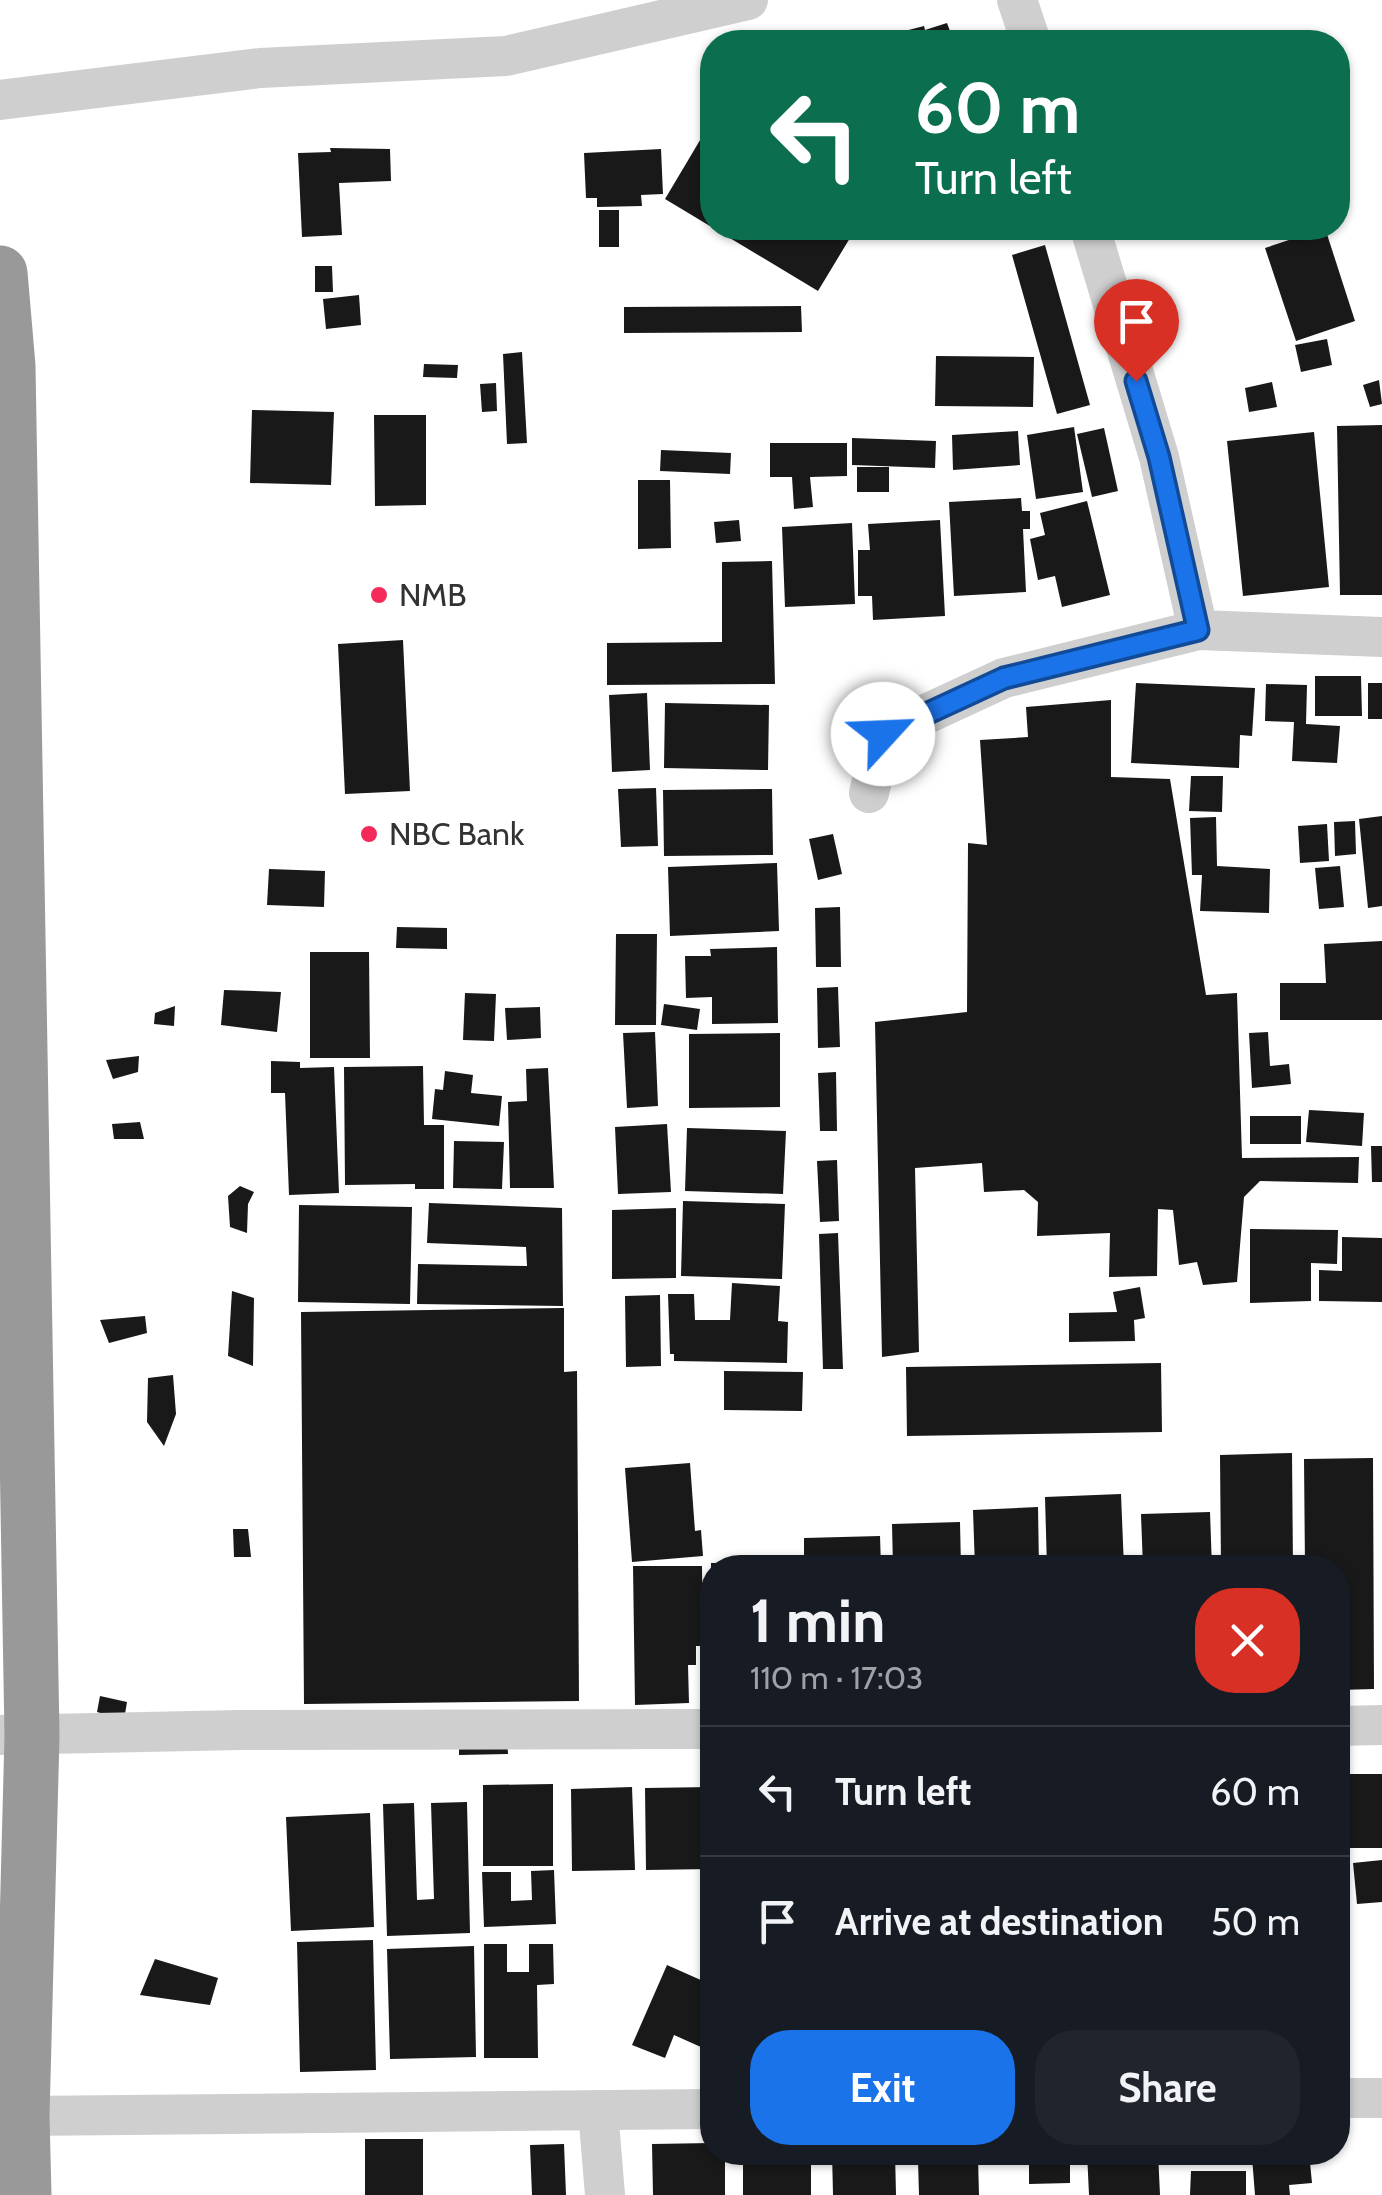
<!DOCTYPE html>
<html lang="en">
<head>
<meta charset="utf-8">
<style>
  body { margin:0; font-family:Cabin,sans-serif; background:#20242c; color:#f1f3f6; height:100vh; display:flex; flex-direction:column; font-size:38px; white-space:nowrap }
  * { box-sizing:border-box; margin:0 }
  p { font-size:32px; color:#9ea1a6 }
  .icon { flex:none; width:55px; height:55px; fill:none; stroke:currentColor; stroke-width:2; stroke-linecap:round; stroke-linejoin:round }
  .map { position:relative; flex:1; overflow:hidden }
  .details { position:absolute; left:700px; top:1555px; width:650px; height:610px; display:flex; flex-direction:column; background:#171b24; border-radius:40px; box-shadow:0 2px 8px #0004 }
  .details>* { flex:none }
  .top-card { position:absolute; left:700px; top:30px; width:650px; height:210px; border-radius:40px; box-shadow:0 2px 8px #0004; background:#0b6e4f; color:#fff; overflow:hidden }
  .pin { position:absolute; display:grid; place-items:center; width:85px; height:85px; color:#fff; margin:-102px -42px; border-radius:50% 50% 50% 0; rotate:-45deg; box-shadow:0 0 10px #0007 }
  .pin .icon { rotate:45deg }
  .me { position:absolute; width:110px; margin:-55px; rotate:65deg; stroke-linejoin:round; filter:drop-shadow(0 0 8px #0008) }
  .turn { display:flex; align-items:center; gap:35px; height:210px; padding:0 50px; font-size:45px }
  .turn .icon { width:130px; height:130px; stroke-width:2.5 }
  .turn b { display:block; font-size:70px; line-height:85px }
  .round { display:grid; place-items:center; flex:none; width:105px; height:105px; border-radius:40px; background:#20242c }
  .overview { display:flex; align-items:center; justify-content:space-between; height:170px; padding:0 50px }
  h1 { font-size:60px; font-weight:800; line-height:75px }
  .button { display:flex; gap:20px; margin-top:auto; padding:20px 50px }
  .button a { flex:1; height:115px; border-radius:40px; background:#1a73e8; color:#fff; font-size:40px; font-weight:800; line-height:115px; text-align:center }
  .button a+a { background:#20242c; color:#f1f3f6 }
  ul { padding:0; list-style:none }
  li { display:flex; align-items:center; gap:30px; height:130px; padding:0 50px; border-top:2px solid #363941 }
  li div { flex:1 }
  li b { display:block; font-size:38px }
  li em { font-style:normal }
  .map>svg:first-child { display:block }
  .building { fill:#191919 }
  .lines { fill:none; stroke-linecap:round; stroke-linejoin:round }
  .street { stroke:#cfcfcf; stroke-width:40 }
  .highway { stroke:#999; stroke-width:55 }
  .route-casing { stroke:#114b97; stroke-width:25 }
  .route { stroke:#1a73e8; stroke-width:18 }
  .poi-dot { fill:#f42a5a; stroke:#fff; stroke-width:4 }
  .labels { text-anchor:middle; stroke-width:10; stroke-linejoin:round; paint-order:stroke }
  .poi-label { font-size:32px; fill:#323232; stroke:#fff; text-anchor:start }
</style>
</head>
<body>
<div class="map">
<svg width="1382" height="2195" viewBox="0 0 1382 2195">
  <rect width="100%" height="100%" fill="#fff"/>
  <g class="building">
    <polygon points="947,23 954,42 862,42 924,26 925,30"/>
    <polygon points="712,120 712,228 856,228 818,291 665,199"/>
    <polygon points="330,148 390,149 391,181 339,183 342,235 302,237 298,153 331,152"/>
    <polygon points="661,149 663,194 641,195 642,206 597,207 597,198 586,198 584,153"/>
    <rect x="599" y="210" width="20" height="37"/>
    <polygon points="1325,228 1355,321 1296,341 1265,248"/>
    <polygon points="1045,245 1090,405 1057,414 1012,255"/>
    <polygon points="315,266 332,266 333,292 315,292"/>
    <polygon points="359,295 361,325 326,329 323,299"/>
    <polygon points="801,306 802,332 624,333 624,307"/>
    <polygon points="1327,339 1332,365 1301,372 1295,345"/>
    <polygon points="522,352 527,443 507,444 503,354"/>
    <polygon points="936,356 1034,357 1033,407 935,406"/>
    <polygon points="424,364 458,365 457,378 423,377"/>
    <polygon points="1379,380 1382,404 1370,407 1363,385"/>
    <polygon points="1272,382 1277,407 1249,412 1245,388"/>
    <polygon points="496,383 497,411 482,412 480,384"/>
    <polygon points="252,410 334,412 331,485 250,483"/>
    <polygon points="374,415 426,415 426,505 375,506"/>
    <polygon points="1382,425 1382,595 1340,595 1337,426"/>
    <polygon points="1074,427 1083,492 1036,499 1027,435"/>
    <polygon points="1104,428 1118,491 1092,497 1077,434"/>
    <polygon points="1018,431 1020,465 953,470 952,435"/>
    <polygon points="1314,432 1329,587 1243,596 1227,441"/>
    <polygon points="852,438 936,441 935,468 852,465"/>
    <polygon points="770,443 847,443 847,476 810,477 813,507 794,509 792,477 770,477"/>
    <polygon points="661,450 731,453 730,474 660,471"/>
    <rect x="857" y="467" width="32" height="25"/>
    <polygon points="638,480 670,480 671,548 638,549"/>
    <polygon points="1021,498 1022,511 1030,511 1030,529 1023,529 1026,592 954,596 949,502"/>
    <polygon points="1087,501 1110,595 1062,607 1055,576 1038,580 1030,539 1045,535 1040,513"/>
    <polygon points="739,520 741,541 716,543 714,522"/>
    <polygon points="940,520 945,616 873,620 872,596 858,596 858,550 870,550 868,524"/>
    <polygon points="852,523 855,604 785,607 782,527"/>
    <polygon points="772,561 775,684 607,685 607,643 722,642 722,562"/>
    <polygon points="403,640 410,791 345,794 338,644"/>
    <polygon points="1315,676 1361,676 1362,716 1315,716"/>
    <polygon points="1136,683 1255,688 1252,736 1240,735 1239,768 1131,763"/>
    <rect x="1368" y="683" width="14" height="36"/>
    <polygon points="1266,684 1307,685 1306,724 1340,726 1337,763 1292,761 1294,722 1265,721"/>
    <polygon points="647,693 650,770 612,772 609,695"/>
    <polygon points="1111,700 1111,777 1170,779 1206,995 1237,993 1242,1158 1359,1157 1358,1183 1260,1181 1244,1197 1237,1282 1203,1285 1197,1262 1179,1265 1173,1210 1158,1209 1157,1276 1109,1277 1110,1233 1037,1236 1038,1202 1024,1190 984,1192 982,1163 915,1168 919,1352 882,1357 875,1022 967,1012 968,843 987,845 980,740 1028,737 1026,707"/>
    <polygon points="665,703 769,705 768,770 664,768"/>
    <polygon points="1191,776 1223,776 1222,812 1189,811"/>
    <polygon points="656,788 658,846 621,847 618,789"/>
    <polygon points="772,789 773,855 664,856 663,790"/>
    <polygon points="1382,816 1382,906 1368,908 1359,819"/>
    <polygon points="1216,817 1217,866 1270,869 1269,913 1200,911 1202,875 1192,875 1190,818"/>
    <polygon points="1355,821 1356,854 1335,856 1334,822"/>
    <polygon points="1327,824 1329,861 1300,863 1298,826"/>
    <polygon points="833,834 842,874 818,880 809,839"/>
    <polygon points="777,863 779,931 670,936 668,867"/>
    <polygon points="1340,866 1344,907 1319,909 1315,868"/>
    <polygon points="269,869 325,871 324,907 267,905"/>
    <polygon points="840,907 841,967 816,967 815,908"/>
    <polygon points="397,927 447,928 447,949 396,948"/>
    <polygon points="616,934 657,934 656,1025 615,1025"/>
    <polygon points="1382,941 1382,1020 1280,1020 1280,983 1326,983 1324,944"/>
    <polygon points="777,947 778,1023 712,1024 712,997 686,998 685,956 711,956 710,949"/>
    <polygon points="310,952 369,952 370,1058 310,1058"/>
    <polygon points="838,987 840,1047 818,1048 817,988"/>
    <polygon points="224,990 281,992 277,1032 221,1025"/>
    <polygon points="465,993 496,994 494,1041 463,1040"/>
    <polygon points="664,1004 700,1009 697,1030 661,1025"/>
    <polygon points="175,1006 174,1026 154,1024 155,1013"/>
    <polygon points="540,1007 541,1038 507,1040 505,1008"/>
    <polygon points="655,1032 658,1106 627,1108 623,1033"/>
    <polygon points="1268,1032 1270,1066 1289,1064 1291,1084 1252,1088 1249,1033"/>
    <polygon points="780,1033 780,1107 689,1108 689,1034"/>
    <polygon points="139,1056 138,1072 113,1079 106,1060"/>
    <polygon points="271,1061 300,1062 300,1068 334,1067 339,1193 289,1195 285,1093 271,1093"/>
    <polygon points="423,1066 424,1125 444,1125 444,1189 415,1189 415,1184 345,1185 344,1067"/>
    <polygon points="548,1068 554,1188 510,1188 508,1102 527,1101 526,1069"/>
    <polygon points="445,1071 473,1075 471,1093 502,1096 499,1126 432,1119 435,1089 443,1090"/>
    <polygon points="836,1072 837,1131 820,1131 818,1073"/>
    <polygon points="1309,1110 1364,1113 1362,1146 1306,1142"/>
    <rect x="1250" y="1116" width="51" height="28"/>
    <polygon points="140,1122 144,1139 114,1139 112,1124"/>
    <polygon points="667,1124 671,1192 618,1194 615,1127"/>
    <polygon points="687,1128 786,1131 783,1194 685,1191"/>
    <polygon points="454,1141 504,1142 502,1189 453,1188"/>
    <polygon points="1371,1146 1382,1146 1382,1182 1372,1182"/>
    <polygon points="837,1160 839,1221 820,1222 817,1161"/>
    <polygon points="240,1186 254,1192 248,1204 247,1233 230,1227 228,1196"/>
    <polygon points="683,1201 785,1204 782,1279 681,1276"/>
    <polygon points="429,1203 562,1208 563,1306 417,1304 418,1264 527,1266 526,1247 427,1243"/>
    <polygon points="299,1205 412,1207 410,1304 298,1302"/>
    <polygon points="676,1208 676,1278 612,1279 612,1210"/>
    <polygon points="1250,1229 1338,1230 1337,1264 1311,1263 1311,1301 1250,1303"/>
    <polygon points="838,1233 843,1369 823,1369 819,1234"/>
    <polygon points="1342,1237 1382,1238 1382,1302 1319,1301 1319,1270 1342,1271"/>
    <polygon points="732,1283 780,1286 778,1321 788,1322 787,1363 674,1361 674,1354 670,1354 668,1294 694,1294 695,1320 730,1320"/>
    <polygon points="1140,1287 1145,1318 1134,1320 1135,1341 1069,1342 1069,1313 1117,1312 1113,1292"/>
    <polygon points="232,1291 254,1298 253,1366 228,1356"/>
    <polygon points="660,1295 661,1366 626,1367 625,1296"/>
    <polygon points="564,1308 564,1372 577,1371 579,1701 304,1704 301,1312"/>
    <polygon points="145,1316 147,1333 109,1343 100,1320"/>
    <polygon points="1161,1363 1162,1432 907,1436 906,1367"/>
    <polygon points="724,1371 803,1372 802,1411 724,1410"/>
    <polygon points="173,1375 176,1414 164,1446 147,1422 148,1378"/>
    <polygon points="1292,1453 1293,1568 1221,1568 1220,1455"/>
    <polygon points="1373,1458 1374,1689 1338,1690 1338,1568 1305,1568 1304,1459"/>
    <polygon points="690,1463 695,1531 701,1530 703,1556 632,1562 625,1468"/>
    <polygon points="1121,1494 1124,1568 1047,1568 1045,1497"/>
    <polygon points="1038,1507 1039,1568 975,1568 973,1510"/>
    <polygon points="1210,1512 1212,1568 1143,1568 1141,1514"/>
    <polygon points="960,1522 961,1568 893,1568 892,1524"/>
    <polygon points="233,1529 248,1529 251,1557 234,1557"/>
    <polygon points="880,1536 881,1568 804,1568 804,1538"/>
    <polygon points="791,1562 791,1568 711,1568 711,1563"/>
    <polygon points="633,1566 702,1566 703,1646 696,1646 696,1665 688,1665 689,1703 635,1705"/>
    <polygon points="100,1696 127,1702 124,1720 97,1712"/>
    <polygon points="459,1737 507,1737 508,1754 459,1755"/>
    <rect x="1338" y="1774" width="44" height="74"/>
    <polygon points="553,1784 553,1866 483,1866 483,1785"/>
    <polygon points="632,1787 635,1870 572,1871 571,1789"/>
    <polygon points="712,1787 712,1869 646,1870 645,1788"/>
    <polygon points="467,1802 470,1933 387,1936 383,1804 414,1803 417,1900 434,1899 431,1803"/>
    <polygon points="370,1813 374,1927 291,1931 286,1817"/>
    <polygon points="1382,1860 1382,1902 1357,1904 1353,1863"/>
    <polygon points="554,1870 556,1924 484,1927 482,1872 511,1872 511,1901 532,1900 531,1871"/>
    <polygon points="373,1940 376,2070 300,2072 297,1942"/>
    <polygon points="484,1944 507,1944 507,1972 529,1972 529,1944 553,1944 554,1984 537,1985 538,2058 484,2058"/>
    <polygon points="474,1946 476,2057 390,2059 387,1949"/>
    <polygon points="155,1959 218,1978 210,2005 140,1995"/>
    <polygon points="667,1965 712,1985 712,2052 674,2035 665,2058 632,2045"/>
    <rect x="365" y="2139" width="58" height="56"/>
    <polygon points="712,2143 712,2152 725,2152 725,2195 653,2195 652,2144"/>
    <polygon points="564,2144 566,2195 532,2195 530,2145"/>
    <rect x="743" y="2152" width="68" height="43"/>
    <polygon points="832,2152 895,2152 896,2195 833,2195"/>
    <polygon points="1029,2152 1070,2152 1070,2183 1029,2184"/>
    <polygon points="1087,2152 1158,2152 1160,2195 1089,2195"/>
    <polygon points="1309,2152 1312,2183 1289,2185 1290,2195 1255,2195 1252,2157"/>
    <polygon points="978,2158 979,2195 919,2195 918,2161"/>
    <polygon points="1191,2171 1246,2171 1246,2195 1190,2195"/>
  </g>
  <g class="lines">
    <g class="street">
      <polyline points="1017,0 1031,42"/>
      <polyline points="0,100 260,68 506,56 748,0"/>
      <polyline points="1090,228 1159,457 1198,630"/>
      <polyline points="869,793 883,734 1004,678 1198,630 1382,637"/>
      <polyline points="1338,1726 1382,1725"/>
      <polyline points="0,1735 240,1730 712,1729"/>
      <polyline points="1338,2098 1382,2098"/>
      <polyline points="598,2110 605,2195"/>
      <polyline points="22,2116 712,2109"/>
    </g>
    <polyline class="highway" points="0,273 8,366 32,1736 22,2116 24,2195"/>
  </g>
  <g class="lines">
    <g class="route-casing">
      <polyline id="route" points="883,734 1004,678 1198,630 1159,457 1136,381"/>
    </g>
    <use href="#route" class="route"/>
  </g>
  <g class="poi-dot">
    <circle cx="379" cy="595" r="10"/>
    <circle cx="369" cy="834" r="10"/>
  </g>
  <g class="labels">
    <g class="poi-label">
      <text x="399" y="606">NMB</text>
      <text x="389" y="845">NBC Bank</text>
    </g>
  </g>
</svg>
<div class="pin" style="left:1136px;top:381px;background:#d93025"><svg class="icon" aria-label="arrive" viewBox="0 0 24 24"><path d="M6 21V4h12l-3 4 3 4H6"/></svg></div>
<svg class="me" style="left:883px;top:734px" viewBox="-20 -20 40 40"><circle r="19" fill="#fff"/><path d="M0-13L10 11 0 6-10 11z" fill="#1a73e8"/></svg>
<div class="top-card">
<div class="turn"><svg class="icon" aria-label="left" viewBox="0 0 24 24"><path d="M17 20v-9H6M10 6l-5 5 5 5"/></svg><div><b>60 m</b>Turn left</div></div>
</div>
<section class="details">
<div class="overview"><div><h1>1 min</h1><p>110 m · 17:03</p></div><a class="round" style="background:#d93025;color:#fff"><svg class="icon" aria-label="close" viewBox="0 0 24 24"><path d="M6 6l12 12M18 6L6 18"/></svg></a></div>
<ul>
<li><svg class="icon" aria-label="left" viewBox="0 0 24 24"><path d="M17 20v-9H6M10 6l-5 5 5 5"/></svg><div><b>Turn left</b></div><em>60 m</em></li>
<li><svg class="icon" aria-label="arrive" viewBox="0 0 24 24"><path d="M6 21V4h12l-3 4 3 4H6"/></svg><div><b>Arrive at destination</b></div><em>50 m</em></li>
</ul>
<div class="button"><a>Exit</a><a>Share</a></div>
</section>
</div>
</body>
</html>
